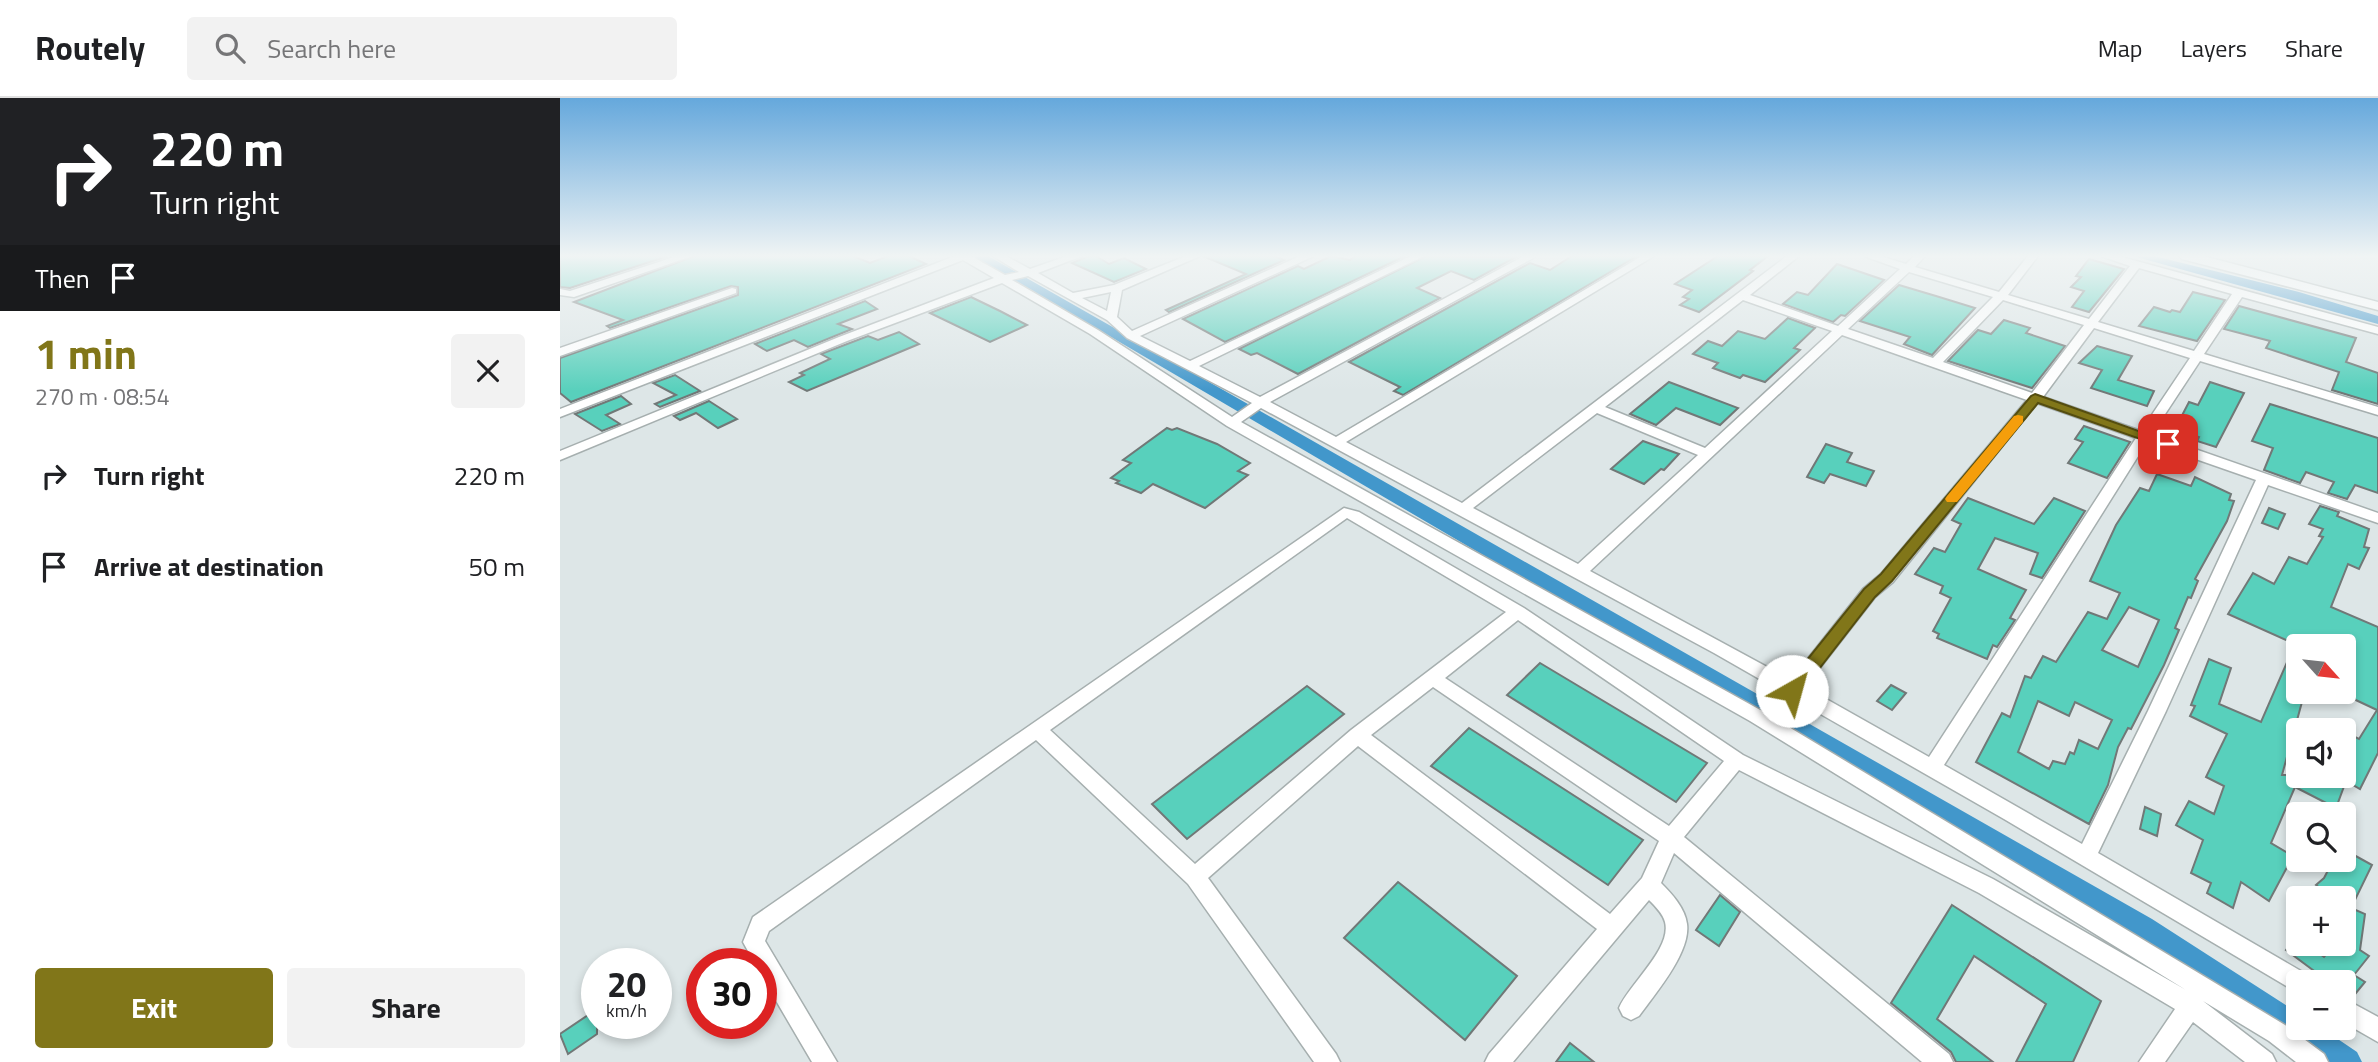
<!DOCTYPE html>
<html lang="en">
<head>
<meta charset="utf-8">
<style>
  body { margin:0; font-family:"Titillium Web",sans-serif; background:#f2f2f2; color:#202124; height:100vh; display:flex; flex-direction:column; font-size:26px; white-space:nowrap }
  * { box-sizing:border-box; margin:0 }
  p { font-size:23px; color:#757577 }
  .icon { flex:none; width:38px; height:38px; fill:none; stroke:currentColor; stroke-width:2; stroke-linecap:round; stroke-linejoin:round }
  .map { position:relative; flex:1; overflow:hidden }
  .details { display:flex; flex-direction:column; background:#fff; width:560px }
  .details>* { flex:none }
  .hud { background:#202124; color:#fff; overflow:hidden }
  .needle { width:46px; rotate:117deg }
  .fabs { position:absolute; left:1726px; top:536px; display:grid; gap:14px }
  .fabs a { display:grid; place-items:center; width:70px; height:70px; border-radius:7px; background:#fff; box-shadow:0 4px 10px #0003; font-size:35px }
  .speed { position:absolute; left:21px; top:850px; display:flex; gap:14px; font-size:35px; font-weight:700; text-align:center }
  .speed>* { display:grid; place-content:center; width:91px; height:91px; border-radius:50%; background:#fff; box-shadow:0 4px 10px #0003; line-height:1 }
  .speed small { font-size:18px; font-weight:400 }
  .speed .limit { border:10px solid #d22; background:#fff; color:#111 }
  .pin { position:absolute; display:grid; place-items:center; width:60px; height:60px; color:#fff; margin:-30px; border-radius:14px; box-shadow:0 4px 10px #0006 }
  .me { position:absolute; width:77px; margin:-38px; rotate:38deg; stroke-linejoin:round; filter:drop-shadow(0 0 5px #0008) }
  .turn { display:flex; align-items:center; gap:24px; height:147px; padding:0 35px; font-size:32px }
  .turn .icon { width:91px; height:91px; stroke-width:2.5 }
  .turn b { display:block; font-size:49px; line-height:60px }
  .then { display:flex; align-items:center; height:66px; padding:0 35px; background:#0003; gap:14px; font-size:26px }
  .round { display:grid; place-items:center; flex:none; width:74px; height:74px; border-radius:7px; background:#f2f2f2 }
  .overview { display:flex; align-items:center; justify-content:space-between; height:119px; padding:0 35px }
  h1 { font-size:42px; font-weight:700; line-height:52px; color:#817619 }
  .primary-button { display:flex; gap:14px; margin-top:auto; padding:14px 35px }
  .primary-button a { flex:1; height:80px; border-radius:7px; background:#817619; color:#fff; font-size:28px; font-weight:700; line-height:80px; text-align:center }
  .primary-button a+a { background:#f2f2f2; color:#202124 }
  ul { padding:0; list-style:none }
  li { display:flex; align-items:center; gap:21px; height:91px; padding:0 35px }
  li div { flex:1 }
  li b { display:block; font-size:26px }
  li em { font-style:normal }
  header { display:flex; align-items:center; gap:42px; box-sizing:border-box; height:98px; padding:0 35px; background:#fff; border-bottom:2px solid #e0e0e0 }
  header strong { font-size:33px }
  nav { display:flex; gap:38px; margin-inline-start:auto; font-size:24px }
  .search { width:490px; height:63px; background:#f2f2f2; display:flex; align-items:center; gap:18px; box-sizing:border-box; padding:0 24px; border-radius:7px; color:#757577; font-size:26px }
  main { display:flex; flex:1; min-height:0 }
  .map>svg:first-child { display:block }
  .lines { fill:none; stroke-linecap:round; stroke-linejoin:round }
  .canal { fill:#4297cb; fill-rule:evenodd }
  .building { fill:#58d0bc; stroke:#717877; stroke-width:2; fill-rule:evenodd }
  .minor-casing { stroke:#a6afaf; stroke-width:3 }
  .tertiary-casing { stroke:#a6afaf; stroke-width:3 }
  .minor { fill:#fff; fill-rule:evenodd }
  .tertiary { fill:#fff; fill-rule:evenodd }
  .route { fill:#817619; stroke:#544d10; stroke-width:2 }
  .slow { fill:#f59e0b }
</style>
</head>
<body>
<header>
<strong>Routely</strong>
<div class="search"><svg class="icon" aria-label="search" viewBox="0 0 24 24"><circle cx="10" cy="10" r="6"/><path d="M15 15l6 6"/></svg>Search here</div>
<nav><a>Map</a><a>Layers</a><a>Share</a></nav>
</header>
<main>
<section class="details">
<div class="hud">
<div class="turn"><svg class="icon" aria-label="right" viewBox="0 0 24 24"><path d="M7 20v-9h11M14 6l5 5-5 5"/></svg><div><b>220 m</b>Turn right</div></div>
<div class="then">Then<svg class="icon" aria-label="arrive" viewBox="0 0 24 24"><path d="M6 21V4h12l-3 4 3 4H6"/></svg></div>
</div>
<div class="overview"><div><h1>1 min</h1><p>270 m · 08:54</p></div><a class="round"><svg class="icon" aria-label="close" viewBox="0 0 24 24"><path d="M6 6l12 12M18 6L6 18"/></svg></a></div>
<ul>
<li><svg class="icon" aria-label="right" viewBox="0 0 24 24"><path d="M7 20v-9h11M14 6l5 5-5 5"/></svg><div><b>Turn right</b></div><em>220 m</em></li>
<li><svg class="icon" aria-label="arrive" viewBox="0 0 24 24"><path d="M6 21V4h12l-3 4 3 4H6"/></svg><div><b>Arrive at destination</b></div><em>50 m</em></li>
</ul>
<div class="primary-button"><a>Exit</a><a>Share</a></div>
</section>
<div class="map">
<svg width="1818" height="964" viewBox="0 0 1818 964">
  <rect width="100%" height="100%" fill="#dde6e7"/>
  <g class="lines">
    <g class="canal">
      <polygon points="413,158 428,158 1592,821 1738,915 1738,929 1760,929 1797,954 1802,964 1761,964 1574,839"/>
      <polygon points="1573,158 1594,158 1739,194 1818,218 1818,226"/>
    </g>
  </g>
  <g class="building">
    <polygon points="0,158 108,158 10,190 0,189"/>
    <polygon points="134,158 293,158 310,165 328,158 349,158 366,166 11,304 0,295 0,260 178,197 178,189 171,188 50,230 47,228 63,222 14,204"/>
    <polygon points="529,158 536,158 549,166 564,160 586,171 554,184 512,165"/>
    <polygon points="643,158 714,158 724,162 609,214 606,212 686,176"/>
    <polygon points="771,158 790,162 796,158 845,158 665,244 623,221 738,168 744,171"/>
    <polygon points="866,158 956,159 914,182 891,173 857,190 880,200 738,276 697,255 691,257 679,251"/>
    <polygon points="1012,158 1077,158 843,297 834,293 840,289 789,264 970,165 990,172"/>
    <polygon points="1158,158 1208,158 1190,172 1193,173 1139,214 1120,207 1129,201 1123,199 1132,192 1115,186"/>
    <polygon points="1529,161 1564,171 1529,214 1512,209 1524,193 1511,189 1521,179 1516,178"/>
    <polygon points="1277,166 1324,182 1285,218 1281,217 1273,224 1223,206 1237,194 1248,197"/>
    <polygon points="1339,187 1376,198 1415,210 1372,257 1344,246 1350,239 1300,223"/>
    <polygon points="1633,194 1665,202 1637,243 1579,228 1594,209 1610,214 1612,212 1620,214"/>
    <polygon points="411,199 440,213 467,227 430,244 370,215"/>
    <polygon points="305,203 317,211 278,226 292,231 248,249 234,242 207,253 195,246"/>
    <polygon points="1679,208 1796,240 1786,264 1818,275 1818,306 1772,292 1779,274 1706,250 1710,243 1664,231"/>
    <polygon points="1228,220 1255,230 1234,250 1240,252 1205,284 1183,277 1180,280 1153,270 1158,265 1133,256 1148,243 1162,248 1178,233 1205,241"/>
    <polygon points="1444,222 1470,230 1466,235 1505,248 1472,290 1388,263 1418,232 1431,236"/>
    <polygon points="339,234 359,246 247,293 229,284 244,277 240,275 270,261 261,256 308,238 318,242"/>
    <polygon points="1537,248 1572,258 1558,282 1594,293 1587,308 1531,290 1542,272 1519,265"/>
    <polygon points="115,277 140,293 100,309 95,306 116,297 93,285"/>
    <polygon points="1109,284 1178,310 1160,327 1116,310 1096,327 1070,316"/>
    <polygon points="1650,284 1684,295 1656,349 1637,343 1639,339 1615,331 1629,304 1638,307"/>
    <polygon points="61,298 71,306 46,317 60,326 42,333 15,316"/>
    <polygon points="149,303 177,321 158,330 136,315 120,322 114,318"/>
    <polygon points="1710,306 1818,340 1818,395 1795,387 1787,401 1768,395 1774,384 1746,374 1740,385 1704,372 1713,350 1692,343"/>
    <polygon points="1524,328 1570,344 1547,380 1508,365 1523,344 1515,341"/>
    <polygon points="607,330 612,332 617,330 657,346 690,365 678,373 688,377 645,410 593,386 581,395 556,385 559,383 551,380 571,365 563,362"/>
    <polygon points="1083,343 1119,356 1104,372 1101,371 1084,386 1051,371"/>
    <polygon points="1266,346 1292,355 1287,364 1314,373 1306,388 1270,376 1264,385 1247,379"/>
    <path d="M1597,376L1631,388L1635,379L1671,396L1669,402L1674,403L1667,423L1635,481L1638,483L1631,500L1628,499L1615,530L1619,532L1604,567L1571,631L1568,630L1558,649L1548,687L1529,726L1416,664L1442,615L1450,619L1465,578L1471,580L1483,558L1496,564L1528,514L1547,521L1560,495L1530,483L1556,427L1580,390L1589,393ZM1569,509L1599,522L1578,569L1542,552ZM1478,603L1509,618L1515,604L1552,622L1538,651L1519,642L1514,656L1510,654L1505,666L1493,663L1489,671L1458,654Z"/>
    <polygon points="1408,400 1474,426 1494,400 1525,413 1482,480 1470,476 1478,455 1435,440 1418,471 1466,492 1450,520 1455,522 1437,549 1433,547 1427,561 1377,540 1379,536 1373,533 1391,500 1380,495 1383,488 1355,476 1374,450 1385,454 1401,426 1392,422"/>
    <path d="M1760,408L1779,414L1777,418L1809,431L1804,449L1809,450L1799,471L1788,466L1771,509L1818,529V655L1800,691L1786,683L1776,710L1735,689L1711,745L1733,758L1709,803L1681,784L1673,810L1647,795L1651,785L1631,775L1643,742L1616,727L1629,703L1654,716L1664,688L1646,679L1667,636L1630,618L1635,608L1631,607L1649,561L1671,570L1659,606L1701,624L1735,546L1668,516L1693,475L1714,486L1729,459L1747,466L1763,439L1759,438L1763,431L1749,426ZM1738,547L1783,548V596L1817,612L1799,641L1783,633V677H1722L1745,593H1738Z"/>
    <polygon points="1709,410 1725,416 1718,431 1702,425"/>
    <polygon points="980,565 1147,665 1116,704 947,597"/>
    <polygon points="1331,587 1346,595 1332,612 1317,603"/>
    <polygon points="747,588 784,616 627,741 592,706"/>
    <polygon points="909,630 1083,742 1048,787 871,668"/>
    <polygon points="1585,709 1601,716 1597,738 1580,731"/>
    <polygon points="1783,751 1812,767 1791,810 1805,816 1800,852 1809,858 1794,877 1805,884 1791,901 1783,898 1783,884 1769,884 1726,852 1736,839 1738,845 1745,845 1764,859 1776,845 1783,845 1783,800 1773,800 1756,787 1764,780 1774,761 1783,761"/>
    <polygon points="838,784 957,878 905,942 784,840"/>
    <polygon points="1160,797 1180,814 1159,848 1136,832"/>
    <polygon points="1392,807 1541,903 1513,964 1456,964 1486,906 1414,858 1377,921 1433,964 1396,964 1391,954 1331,905"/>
    <polygon points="37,911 37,936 8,956 0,936"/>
    <polygon points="1010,945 1034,964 996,964"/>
  </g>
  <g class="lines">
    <g class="minor-casing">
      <g id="minor">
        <polygon points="117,158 132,158 14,199 0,197 0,191 10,193"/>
        <path d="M395,158H411L445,177L459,174L433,158H446L470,171L507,158H522L478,175L513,195L554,187L626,158H640L562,192L557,219L572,233L740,158H754L580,238L630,263L851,158H864L639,268L700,299L964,158H977L710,304L776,339L1082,158H1094L786,344L902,405L1227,158H1239L1190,197L1278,228L1340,171L1304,158H1320L1346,166L1354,158H1365L1355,169L1439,194L1468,158H1478L1448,197L1529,221L1570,168L1541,158H1558L1818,229V236L1682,199L1644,256L1818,309V317L1640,263L1592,336L1818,415V425L1708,387L1606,613L1538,755L1746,876L1749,884H1738V895L1444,721L1154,555L701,310L681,324L1202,613L1725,927L1764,956L1768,964H1736L1709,943L1643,903L1712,956L1716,964H1685L1633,924L1605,964H1579L1615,911L1419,795L1179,672L1124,739L1389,956L1393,964H1362L1114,755L1101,785C1112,796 1125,810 1127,826C1131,854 1095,896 1079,918L1071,922L1063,918L1059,910C1069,886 1112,851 1105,824C1103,816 1095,808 1089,802L953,964H925L929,956L1037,831L798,648L648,780L776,956L780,964H754L628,786L476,642L209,833L205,843L277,964H252L201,877V866H195L183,844L193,819L784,410L799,414L964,510L1183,657L1433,781L1626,892L1190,623L667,328L530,236L442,185L287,243L0,362V353L279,239L434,180L403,162L0,319V311ZM1579,170L1672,196L1634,253L1538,224ZM1349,174L1433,199L1373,260L1288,231ZM468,178L547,222L567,240L692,305L672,319L538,232L452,182ZM551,194L547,213L522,200ZM1183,202L1272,233L1145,350L1045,309ZM1443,202L1524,227L1472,295L1383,264ZM1534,230L1630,260L1581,333L1483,299ZM1282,237L1467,302L1321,476L1303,491L1231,582L1030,473ZM1477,305L1576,340L1369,659L1245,589L1315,499L1333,484ZM1037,315L1138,357L1018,466L913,410ZM1587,344L1696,382L1588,613L1522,746L1384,667ZM787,420L946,514L791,632L635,766L490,632ZM958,522L1164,663L1109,728L885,580ZM873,589L1099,743L1082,780L1050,816L811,637Z"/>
        <polygon points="172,190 176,191 176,195 0,258 0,250"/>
        <polygon points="1783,900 1818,919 1818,944 1783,924"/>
      </g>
    </g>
    <g class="tertiary-casing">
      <polygon id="tertiary" points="1620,158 1643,158 1818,204 1818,212 1622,161"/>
    </g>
    <use href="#minor" class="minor"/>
    <use href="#tertiary" class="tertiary"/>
  </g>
  <linearGradient id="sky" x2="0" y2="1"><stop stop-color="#65a8dc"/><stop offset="0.54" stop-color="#f0f4f4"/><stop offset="1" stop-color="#f0f4f4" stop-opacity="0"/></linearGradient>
  <rect width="1818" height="293" fill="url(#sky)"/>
  <polygon class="route" points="1475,296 1615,346 1613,349 1603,349 1478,305 1332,483 1315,499 1238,598 1226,598 1223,593 1226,588 1304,491 1321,476 1471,298"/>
  <polygon class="slow" points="1458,317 1463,318 1463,324 1397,404 1387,404 1385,401 1387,398 1454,318"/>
</svg>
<div class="fabs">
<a><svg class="needle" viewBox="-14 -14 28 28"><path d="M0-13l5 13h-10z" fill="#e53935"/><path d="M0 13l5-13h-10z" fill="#757577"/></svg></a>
<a><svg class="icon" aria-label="sound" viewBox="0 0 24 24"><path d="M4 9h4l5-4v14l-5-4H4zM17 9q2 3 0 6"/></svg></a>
<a><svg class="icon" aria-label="search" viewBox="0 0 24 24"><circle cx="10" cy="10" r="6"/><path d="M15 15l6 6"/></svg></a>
<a>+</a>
<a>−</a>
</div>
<div class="speed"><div>20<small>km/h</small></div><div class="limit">30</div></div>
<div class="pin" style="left:1608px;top:346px;background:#d93025"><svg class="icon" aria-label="arrive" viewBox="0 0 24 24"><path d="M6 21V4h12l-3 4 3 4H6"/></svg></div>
<svg class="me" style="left:1232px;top:593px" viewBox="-20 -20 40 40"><circle r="19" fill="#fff"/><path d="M0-13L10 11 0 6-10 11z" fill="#817619"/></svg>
</div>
</main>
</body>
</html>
